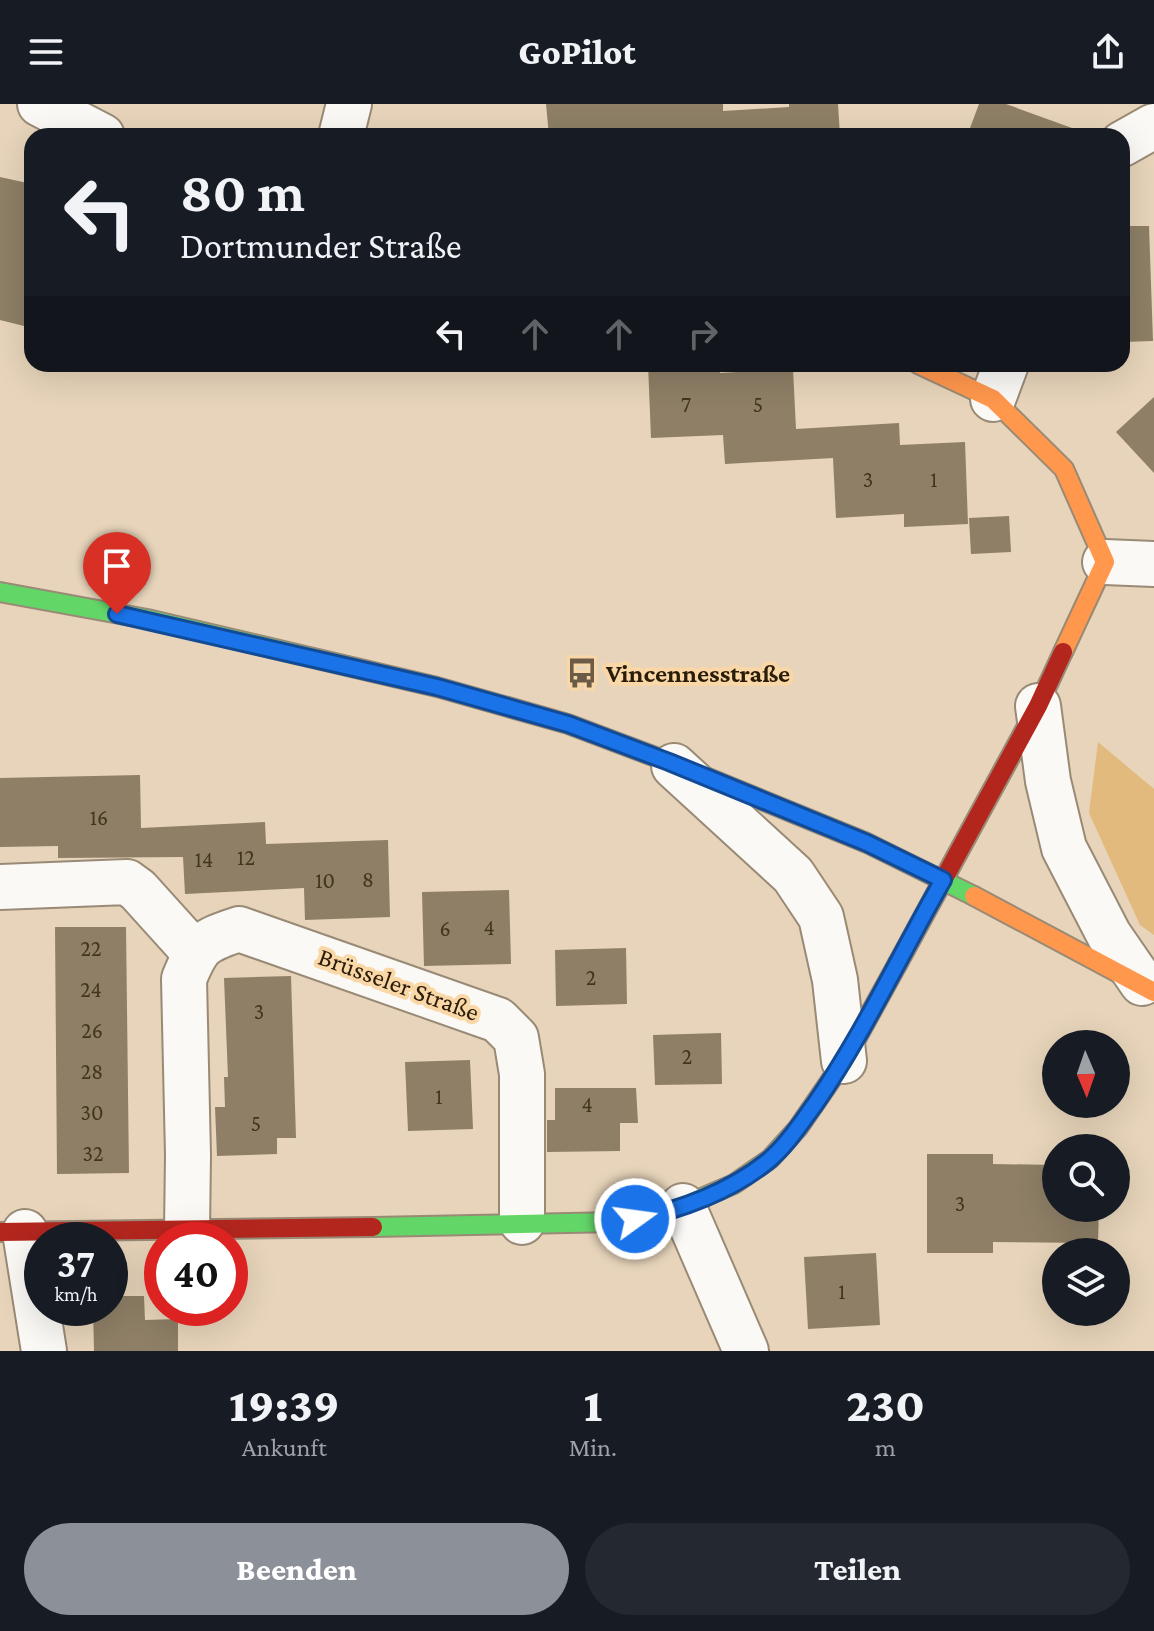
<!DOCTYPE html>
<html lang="de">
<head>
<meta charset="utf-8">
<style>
  body { margin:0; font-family:"Crimson Pro",serif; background:#242831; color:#f1f3f6; height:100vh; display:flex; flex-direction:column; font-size:30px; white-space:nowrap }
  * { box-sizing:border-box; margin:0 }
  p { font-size:26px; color:#9ea1a6 }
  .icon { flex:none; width:44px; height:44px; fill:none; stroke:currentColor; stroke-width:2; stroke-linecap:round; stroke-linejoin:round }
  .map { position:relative; height:1247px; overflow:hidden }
  .details { display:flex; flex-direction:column; background:#171b24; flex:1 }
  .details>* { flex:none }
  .banner { position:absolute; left:24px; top:24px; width:1106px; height:244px; border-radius:24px; box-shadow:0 8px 32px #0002; background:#171b24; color:#f1f3f6; overflow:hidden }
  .needle { width:52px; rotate:178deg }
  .fabs { position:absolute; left:1042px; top:926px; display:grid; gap:16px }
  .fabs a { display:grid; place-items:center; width:88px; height:88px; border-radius:50%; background:#171b24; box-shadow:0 8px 32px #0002; font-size:40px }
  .speed { position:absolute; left:24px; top:1118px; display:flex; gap:16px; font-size:40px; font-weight:700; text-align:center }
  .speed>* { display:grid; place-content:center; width:104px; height:104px; border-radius:50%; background:#171b24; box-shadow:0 8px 32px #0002; line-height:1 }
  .speed small { font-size:20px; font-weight:400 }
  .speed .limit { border:12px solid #d22; background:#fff; color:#111 }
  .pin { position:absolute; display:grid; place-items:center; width:68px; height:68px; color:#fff; margin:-82px -34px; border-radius:50% 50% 50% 0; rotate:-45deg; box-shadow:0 0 8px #0007 }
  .pin .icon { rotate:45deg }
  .me { position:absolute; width:88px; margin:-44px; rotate:76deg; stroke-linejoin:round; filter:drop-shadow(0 0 6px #0008) }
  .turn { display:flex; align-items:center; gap:28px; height:168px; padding:0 24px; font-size:36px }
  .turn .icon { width:104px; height:104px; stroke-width:2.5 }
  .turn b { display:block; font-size:56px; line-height:68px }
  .lanes { display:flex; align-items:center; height:76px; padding:0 24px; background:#0003; justify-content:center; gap:40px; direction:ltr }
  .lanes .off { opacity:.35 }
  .eta { display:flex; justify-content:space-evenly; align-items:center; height:136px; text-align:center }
  .eta b { font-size:48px; font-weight:800; line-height:56px }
  .cta { display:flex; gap:16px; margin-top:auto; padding:16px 24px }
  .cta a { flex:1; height:92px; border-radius:48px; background:#8c9099; color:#fff; font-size:32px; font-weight:800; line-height:92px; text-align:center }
  .cta a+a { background:#242831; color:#f1f3f6 }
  header { display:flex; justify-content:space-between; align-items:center; height:104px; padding:0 24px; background:#171b24; font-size:36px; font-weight:800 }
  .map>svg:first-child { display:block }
  .green { fill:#e2ba7d }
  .building { fill:#8e7f66 }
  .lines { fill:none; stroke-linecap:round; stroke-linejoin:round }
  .street-casing { stroke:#998a76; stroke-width:48 }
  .fast-casing { stroke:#998a76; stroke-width:22 }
  .slow-casing { stroke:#998a76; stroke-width:22 }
  .jam-casing { stroke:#998a76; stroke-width:22 }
  .street { stroke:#fbf9f5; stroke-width:44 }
  .fast { stroke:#63d668; stroke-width:18 }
  .slow { stroke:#ff974d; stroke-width:18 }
  .jam { stroke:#b3261e; stroke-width:18 }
  .route-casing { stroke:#114b97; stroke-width:20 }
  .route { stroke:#1a73e8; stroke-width:14 }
  .labels { text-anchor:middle; stroke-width:8; stroke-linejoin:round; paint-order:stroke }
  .number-label { font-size:22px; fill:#423520 }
  .poi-label { font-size:26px; font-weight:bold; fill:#291c09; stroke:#fad7a7; text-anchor:start }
  .street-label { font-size:26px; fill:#291c09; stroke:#fad7a7 }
</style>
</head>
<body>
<header><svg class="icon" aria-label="menu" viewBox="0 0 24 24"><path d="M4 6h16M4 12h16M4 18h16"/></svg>GoPilot<svg class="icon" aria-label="share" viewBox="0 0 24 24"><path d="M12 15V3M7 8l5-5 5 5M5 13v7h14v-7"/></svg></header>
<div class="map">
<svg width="1154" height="1247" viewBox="0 0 1154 1247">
  <rect width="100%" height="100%" fill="#e7d4ba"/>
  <polygon class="green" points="1098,638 1154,685 1154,831 1140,821 1089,709"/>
  <g class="building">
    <polygon points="546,0 723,0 723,7 789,3 789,0 838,0 840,32 549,32"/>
    <polygon points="979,0 1006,0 1083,28 1082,32 967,32"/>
    <polygon points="0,73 32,80 32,224 0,216"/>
    <polygon points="1122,122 1149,122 1153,237 1122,238"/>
    <polygon points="648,260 719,260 720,269 793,265 796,325 899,319 900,341 965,338 968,420 904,423 904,410 836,414 833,354 725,360 723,331 651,334"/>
    <polygon points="1154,293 1154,369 1116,328"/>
    <polygon points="1009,412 1011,448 971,450 969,414"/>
    <polygon points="140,671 141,724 265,718 266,740 388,736 390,813 305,816 304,784 185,790 183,753 58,754 58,742 0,743 0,674"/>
    <polygon points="509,786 511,860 424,862 422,788"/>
    <polygon points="55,823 126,823 129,1069 57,1070"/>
    <polygon points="626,844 627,900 556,902 555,846"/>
    <polygon points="291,872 296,1034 277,1034 277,1050 217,1052 215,1003 225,1003 224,973 228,973 224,874"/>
    <polygon points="721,929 722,980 655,981 653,931"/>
    <polygon points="470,956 473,1025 408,1027 405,958"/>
    <polygon points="555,984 636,984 638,1019 620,1019 620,1047 547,1048 547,1016 555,1016"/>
    <polygon points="927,1050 993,1050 993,1060 1056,1061 1056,1104 1099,1104 1098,1139 993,1138 993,1149 927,1149"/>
    <polygon points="876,1149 880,1221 808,1225 804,1153"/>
    <polygon points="110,1192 144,1192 145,1216 178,1215 178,1247 94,1247 93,1204 110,1204"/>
  </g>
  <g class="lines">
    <g class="street-casing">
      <g id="street">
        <polyline points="40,0 102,32"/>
        <polyline points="341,32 349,0"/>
        <polyline points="1122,40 1154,22"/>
        <polyline points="993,295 1006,260"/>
        <polyline points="1105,458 1154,460"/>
        <polyline points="1038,602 1048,677 1064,744 1109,831 1142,879"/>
        <polyline points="674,662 793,771 821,813 835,876 844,957"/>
        <polyline points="0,783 127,778 138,786 194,848"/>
        <polyline points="683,1102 746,1247"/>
        <path d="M187,1127L188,1051L184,875C198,840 203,837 239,825L498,916L516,934L522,970V1118"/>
        <polyline points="25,1128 44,1247"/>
      </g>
    </g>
    <g class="fast-casing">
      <g id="fast">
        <polyline points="0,488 147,515 437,583 568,620 669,658 867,739 974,792"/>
        <polyline points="373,1123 617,1118 683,1102 734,1080 770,1055 798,1024 844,957 898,859"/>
      </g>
    </g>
    <g class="slow-casing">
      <g id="slow">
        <polyline points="918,260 993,295 1064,365 1105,458 1063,548"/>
        <polyline points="974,792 1154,888"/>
      </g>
    </g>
    <g class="jam-casing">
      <g id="jam">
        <polyline points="898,859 1038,602 1063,548"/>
        <polyline points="0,1128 373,1123"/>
      </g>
    </g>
    <use href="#street" class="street"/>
    <use href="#fast" class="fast"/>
    <use href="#slow" class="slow"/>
    <use href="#jam" class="jam"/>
  </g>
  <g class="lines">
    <g class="route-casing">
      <path id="route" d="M117,510L437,583L568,620L669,658L867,739L943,776C900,851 864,929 815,1000C801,1019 787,1041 768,1057C731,1087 681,1106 635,1115"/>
    </g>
    <use href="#route" class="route"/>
  </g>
  <defs>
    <g id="bus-bare" transform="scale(2.4)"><path d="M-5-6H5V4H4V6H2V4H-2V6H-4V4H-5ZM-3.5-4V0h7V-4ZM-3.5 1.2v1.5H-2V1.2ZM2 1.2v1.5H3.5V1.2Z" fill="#6c5c47" stroke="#fad7a7" stroke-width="2.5" paint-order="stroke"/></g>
  </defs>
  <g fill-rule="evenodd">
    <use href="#bus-bare" x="582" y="569"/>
  </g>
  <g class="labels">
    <g class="number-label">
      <text x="686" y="308">7</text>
      <text x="758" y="308">5</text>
      <text x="868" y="383">3</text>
      <text x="934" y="383">1</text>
      <text x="99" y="721">16</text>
      <text x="246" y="761">12</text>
      <text x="204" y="763">14</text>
      <text x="368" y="783">8</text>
      <text x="325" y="784">10</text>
      <text x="489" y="831">4</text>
      <text x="445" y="832">6</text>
      <text x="91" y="852">22</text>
      <text x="591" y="881">2</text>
      <text x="91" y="893">24</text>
      <text x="259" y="915">3</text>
      <text x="92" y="934">26</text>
      <text x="687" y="960">2</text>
      <text x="92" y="975">28</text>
      <text x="439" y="1000">1</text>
      <text x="587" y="1008">4</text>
      <text x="92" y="1016">30</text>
      <text x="256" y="1027">5</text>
      <text x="93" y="1057">32</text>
      <text x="960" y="1107">3</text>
      <text x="842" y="1195">1</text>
    </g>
    <g class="poi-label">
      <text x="606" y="578">Vincennesstraße</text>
    </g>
    <g class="street-label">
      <text transform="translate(399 880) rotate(20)" y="9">Brüsseler Straße</text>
    </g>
  </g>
</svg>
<div class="fabs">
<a><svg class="needle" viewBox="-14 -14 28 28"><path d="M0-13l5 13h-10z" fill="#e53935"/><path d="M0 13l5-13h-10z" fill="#9ea1a6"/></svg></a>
<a><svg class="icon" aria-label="search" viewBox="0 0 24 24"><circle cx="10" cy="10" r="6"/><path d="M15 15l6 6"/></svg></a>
<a><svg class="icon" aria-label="layers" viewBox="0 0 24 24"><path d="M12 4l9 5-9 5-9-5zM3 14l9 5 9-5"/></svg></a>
</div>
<div class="speed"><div>37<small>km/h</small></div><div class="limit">40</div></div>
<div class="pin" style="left:117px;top:510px;background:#d93025"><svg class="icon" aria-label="arrive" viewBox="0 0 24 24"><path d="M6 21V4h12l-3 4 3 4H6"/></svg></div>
<svg class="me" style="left:635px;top:1115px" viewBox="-20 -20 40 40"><circle r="17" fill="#1a73e8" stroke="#fff" stroke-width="3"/><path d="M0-11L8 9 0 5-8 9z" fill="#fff"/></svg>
<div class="banner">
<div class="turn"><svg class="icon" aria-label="left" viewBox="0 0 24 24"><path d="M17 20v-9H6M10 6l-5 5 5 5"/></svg><div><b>80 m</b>Dortmunder Straße</div></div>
<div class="lanes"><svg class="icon" aria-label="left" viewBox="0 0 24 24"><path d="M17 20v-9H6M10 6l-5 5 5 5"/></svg><svg class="icon off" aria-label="ahead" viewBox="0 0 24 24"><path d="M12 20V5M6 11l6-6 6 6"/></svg><svg class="icon off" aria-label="ahead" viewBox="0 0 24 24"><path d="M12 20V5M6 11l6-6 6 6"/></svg><svg class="icon off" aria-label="right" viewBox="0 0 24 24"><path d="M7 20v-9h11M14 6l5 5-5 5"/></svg></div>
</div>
</div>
<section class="details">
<div class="eta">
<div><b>19:39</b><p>Ankunft</p></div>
<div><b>1</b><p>Min.</p></div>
<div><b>230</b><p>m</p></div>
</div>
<div class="cta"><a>Beenden</a><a>Teilen</a></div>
</section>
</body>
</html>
